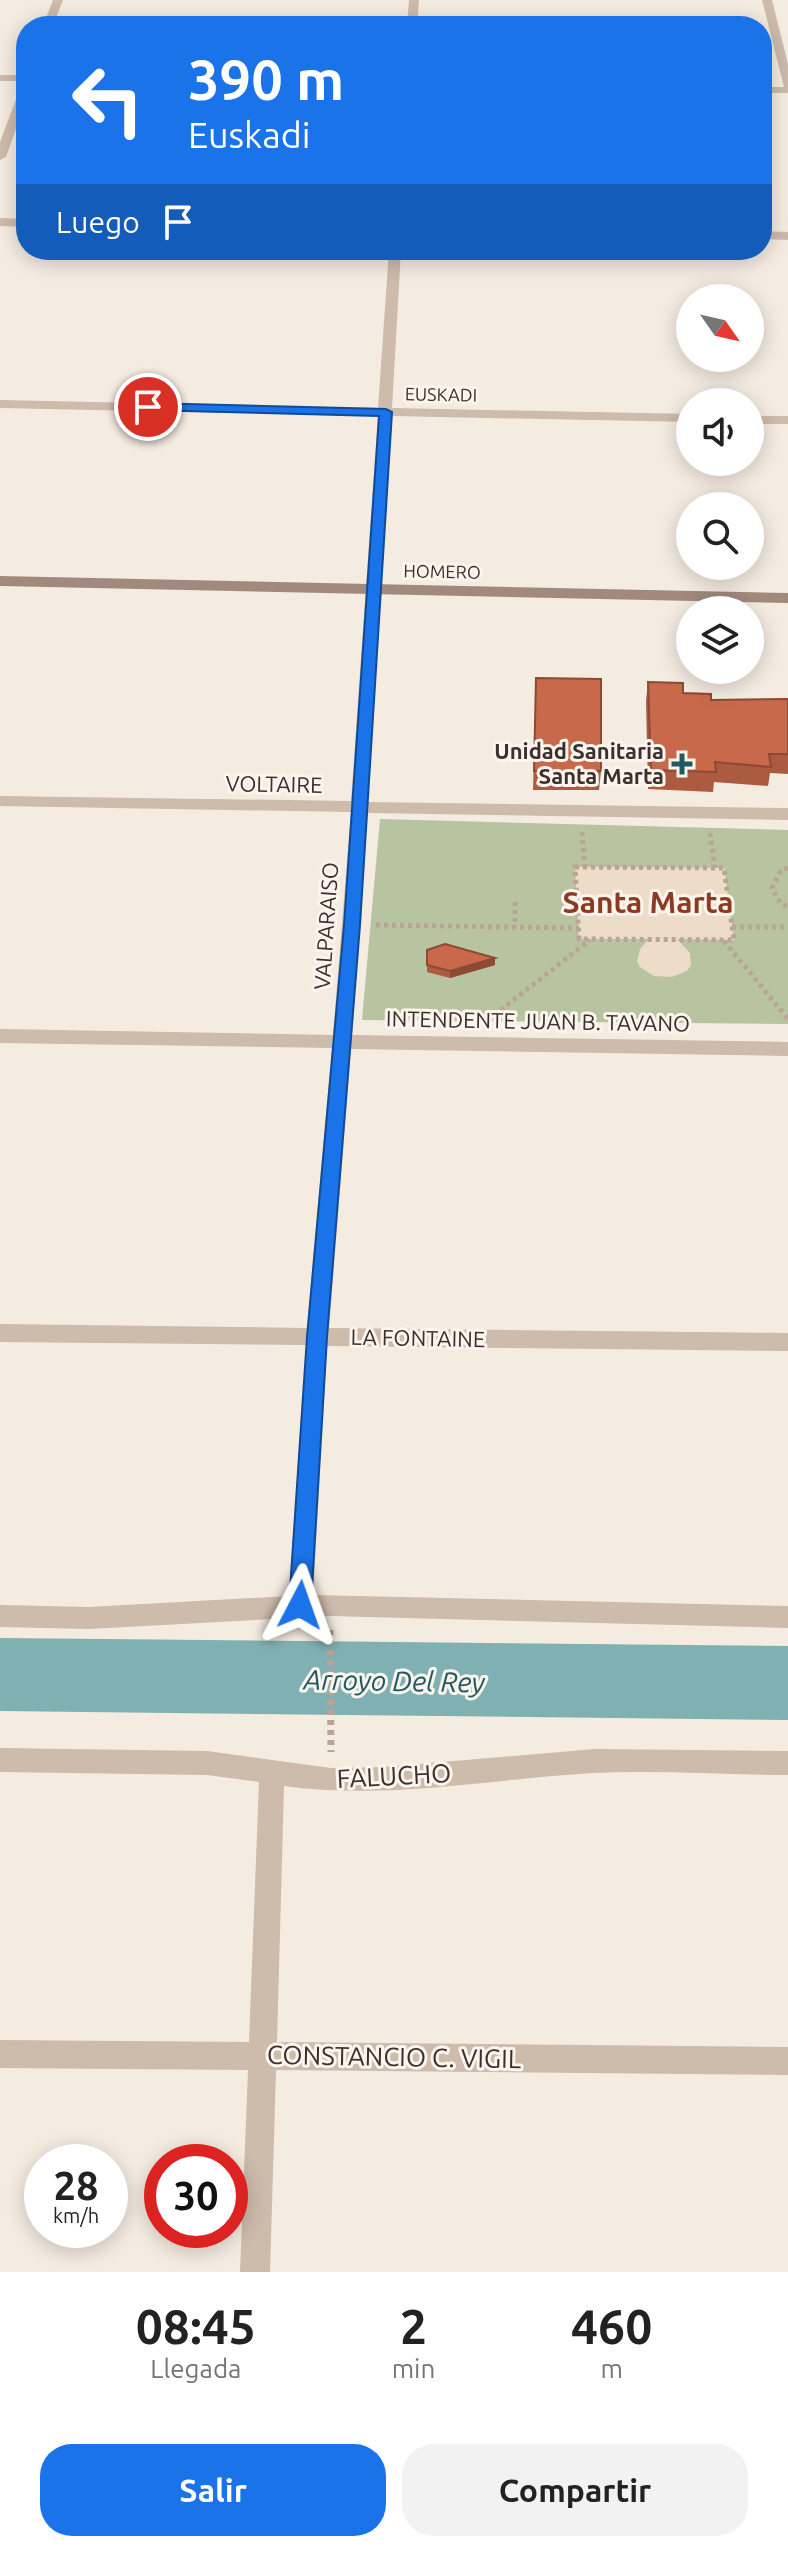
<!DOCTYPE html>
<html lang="es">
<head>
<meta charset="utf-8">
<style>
  body { margin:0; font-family:Ubuntu,sans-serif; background:#f2f2f2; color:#222; height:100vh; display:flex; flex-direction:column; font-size:30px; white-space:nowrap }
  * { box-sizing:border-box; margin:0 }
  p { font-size:26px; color:#767676 }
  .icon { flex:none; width:44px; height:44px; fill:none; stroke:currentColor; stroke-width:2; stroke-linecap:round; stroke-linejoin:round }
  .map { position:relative; height:2272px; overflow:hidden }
  .details { display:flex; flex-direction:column; background:#fff; flex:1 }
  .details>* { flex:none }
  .banner { position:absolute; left:16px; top:16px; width:756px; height:244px; border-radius:32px; box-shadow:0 4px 20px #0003; background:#1a73e8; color:#fff; overflow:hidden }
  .needle { width:52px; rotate:124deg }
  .tools { position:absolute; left:676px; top:284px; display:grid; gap:16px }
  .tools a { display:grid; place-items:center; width:88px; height:88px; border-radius:50%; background:#fff; box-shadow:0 4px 20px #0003; font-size:40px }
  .speed { position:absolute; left:24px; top:2144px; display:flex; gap:16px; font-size:40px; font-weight:700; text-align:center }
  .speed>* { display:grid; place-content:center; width:104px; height:104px; border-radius:50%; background:#fff; box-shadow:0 4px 20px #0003; line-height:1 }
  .speed small { font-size:20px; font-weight:400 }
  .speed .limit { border:12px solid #d22; background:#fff; color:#111 }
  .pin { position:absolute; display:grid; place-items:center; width:68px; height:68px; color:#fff; margin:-34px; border:4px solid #fff; border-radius:50%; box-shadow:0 2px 8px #0007 }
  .me { position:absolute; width:88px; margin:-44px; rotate:4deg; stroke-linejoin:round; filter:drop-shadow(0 0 6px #0008) }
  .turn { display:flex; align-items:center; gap:28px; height:168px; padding:0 40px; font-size:36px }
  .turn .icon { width:104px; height:104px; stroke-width:2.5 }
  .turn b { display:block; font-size:56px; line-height:68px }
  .then { display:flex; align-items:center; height:76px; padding:0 40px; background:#0003; gap:16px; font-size:30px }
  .eta { display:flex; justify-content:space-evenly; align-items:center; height:136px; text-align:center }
  .eta b { font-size:48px; font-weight:700; line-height:56px }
  .action { display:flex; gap:16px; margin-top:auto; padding:16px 40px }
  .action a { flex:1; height:92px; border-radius:32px; background:#1a73e8; color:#fff; font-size:32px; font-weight:700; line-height:92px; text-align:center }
  .action a+a { background:#f2f2f2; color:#222 }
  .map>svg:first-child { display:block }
  .green { fill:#b8c4a0 }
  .plaza { fill:#ecdcc8 }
  .water { fill:#7fb0b2 }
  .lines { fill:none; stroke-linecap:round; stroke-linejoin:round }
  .path-far1 { stroke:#b9a596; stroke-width:5; stroke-dasharray:4 4; stroke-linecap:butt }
  .path { stroke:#b9a596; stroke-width:7; stroke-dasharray:5 5; stroke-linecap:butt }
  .minor { fill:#cdbbac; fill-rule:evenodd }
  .secondary { fill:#a18a7d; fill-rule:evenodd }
  .wall { fill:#ac5a40 }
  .shaded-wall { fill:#8c4a34 }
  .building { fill:#c8694b; stroke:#8c4a34; stroke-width:2 }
  .route { fill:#1a73e8; stroke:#114b97; stroke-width:2 }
  .poi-dot { fill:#1f5a5e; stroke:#fbf5ee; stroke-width:3 }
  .labels { text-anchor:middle; stroke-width:6; stroke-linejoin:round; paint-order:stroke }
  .far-street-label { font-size:18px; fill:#3b302b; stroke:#fbf5ee }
  .poi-label { font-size:22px; font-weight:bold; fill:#3b302b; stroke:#fbf5ee; text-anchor:end }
  .street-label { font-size:22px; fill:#3b302b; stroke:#fbf5ee }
  .near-street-label { font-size:26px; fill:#3b302b; stroke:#fbf5ee }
  .near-water-label { font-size:28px; font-style:italic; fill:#1f5a5e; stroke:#fbf5ee }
  .district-label { font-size:30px; font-weight:bold; fill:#8c3b22; stroke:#fbf5ee }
</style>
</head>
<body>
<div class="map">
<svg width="788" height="2272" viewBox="0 0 788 2272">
  <rect width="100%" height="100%" fill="#f4ebe1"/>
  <polygon class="green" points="380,819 788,830 788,1024 362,1020"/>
  <polygon class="plaza" points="575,867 724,868 734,940 677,939 690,953 691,965 687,971 672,977 654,976 640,967 637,961 640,949 649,939 579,939"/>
  <polygon class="water" points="0,1638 788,1646 788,1720 0,1711"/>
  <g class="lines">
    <g class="path-far1">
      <polyline points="582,832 585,867"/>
      <polyline points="710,833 715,868"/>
      <polygon points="575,867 724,868 734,940 579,939"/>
      <polyline points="788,868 781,870 772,888 781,904 788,907"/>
      <polyline points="515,902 515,927"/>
      <polyline points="376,925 579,928"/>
      <polyline points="732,927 788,927"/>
      <polyline points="724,941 788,1019"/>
      <polyline points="488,1020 590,940"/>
    </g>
    <polyline class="path" points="330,1630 331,1752"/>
    <g class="minor">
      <polygon points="53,0 63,0 53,26 43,26"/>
      <polygon points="409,0 419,0 417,26 407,26"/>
      <polygon points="762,0 772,0 788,64 788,93 762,93 762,87 784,87"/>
      <rect x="0" y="75" width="26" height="6"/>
      <polygon points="26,83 26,101 6,157 0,160 0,142 21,86"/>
      <polygon points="0,218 26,219 26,227 0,226"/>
      <polygon points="762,231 788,232 788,240 762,239"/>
      <polygon points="389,250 401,250 392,408 690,414 690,422 391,416 368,802 788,808 788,820 368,813 352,1035 788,1042 788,1056 351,1049 329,1328 788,1333 788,1351 327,1346 313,1595 788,1606 788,1628 330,1616 89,1629 0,1627 0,1605 89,1607 289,1596 306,1345 0,1342 0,1324 307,1328 332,1048 0,1043 0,1029 333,1035 351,812 0,806 0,796 351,801 378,416 0,408 0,400 378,408"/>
      <rect x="750" y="416" width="38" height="8"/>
      <path d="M0,1748L207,1751L331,1768L383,1767L595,1749L788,1751V1775C724,1775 658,1770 593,1773C490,1779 388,1800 284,1786L277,2042L788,2047V2075L276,2070L270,2272H240L248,2070L0,2068V2040L249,2042L259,1782L207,1775L0,1772Z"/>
    </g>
    <polygon class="secondary" points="0,576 788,593 788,603 0,586"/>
  </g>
  <g class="wall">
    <polygon points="536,678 601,771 599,790 533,790"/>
    <polygon points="648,682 683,693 711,700 788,699 788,774 770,773 768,786 714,782 713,792 648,789 646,701"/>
    <polygon points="427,950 495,958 495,965 450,978 427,972"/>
  </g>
  <polygon class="shaded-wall" points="495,958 495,965 450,978 450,971"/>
  <g class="building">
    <polygon points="536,678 601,679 601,771 534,771"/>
    <polygon points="648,682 683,683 683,693 711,694 711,700 788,699 788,754 769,754 771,767 715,762 716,772 651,770"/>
    <polygon points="445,944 495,958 450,971 427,965 427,950"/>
  </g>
  <polygon class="route" points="148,403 386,409 392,412 360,925 327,1337 311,1605 307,1612 300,1615 292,1612 289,1605 307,1337 344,925 379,416 144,410 142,407"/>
  <path class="poi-dot" d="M678 752h8v8h8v8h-8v8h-8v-8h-8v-8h8z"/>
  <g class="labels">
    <g class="far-street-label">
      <text transform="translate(441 395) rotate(1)" y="6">EUSKADI</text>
      <text transform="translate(442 572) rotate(1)" y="6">HOMERO</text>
    </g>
    <g class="poi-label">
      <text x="664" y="759">Unidad Sanitaria<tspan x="664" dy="25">Santa Marta</tspan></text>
    </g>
    <g class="street-label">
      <text transform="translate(274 784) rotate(1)" y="8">VOLTAIRE</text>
      <text transform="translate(326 926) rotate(-86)" y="8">VALPARAISO</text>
      <text transform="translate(538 1021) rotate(1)" y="8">INTENDENTE JUAN B. TAVANO</text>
      <text transform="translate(418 1338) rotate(1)" y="8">LA FONTAINE</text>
    </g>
    <g class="near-street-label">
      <text transform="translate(394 1776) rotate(-3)" y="9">FALUCHO</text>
      <text transform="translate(394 2057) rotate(1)" y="9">CONSTANCIO C. VIGIL</text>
    </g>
    <g class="near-water-label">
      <text transform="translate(394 1681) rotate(1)" y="10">Arroyo Del Rey</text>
    </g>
    <g class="district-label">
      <text x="648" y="913">Santa Marta</text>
    </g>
  </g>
</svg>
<div class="tools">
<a><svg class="needle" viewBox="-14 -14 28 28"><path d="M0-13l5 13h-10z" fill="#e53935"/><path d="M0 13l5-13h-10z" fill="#767676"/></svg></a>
<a><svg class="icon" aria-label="sound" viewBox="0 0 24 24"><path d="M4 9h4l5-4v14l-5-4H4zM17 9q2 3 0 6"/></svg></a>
<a><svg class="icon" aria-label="search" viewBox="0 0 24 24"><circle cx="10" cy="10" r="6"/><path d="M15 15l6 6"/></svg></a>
<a><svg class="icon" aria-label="layers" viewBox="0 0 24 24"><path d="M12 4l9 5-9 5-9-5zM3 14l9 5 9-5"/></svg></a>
</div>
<div class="speed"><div>28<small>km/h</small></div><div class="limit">30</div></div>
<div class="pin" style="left:148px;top:407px;background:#d93025"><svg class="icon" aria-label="arrive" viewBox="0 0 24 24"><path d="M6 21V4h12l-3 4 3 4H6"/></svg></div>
<svg class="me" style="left:300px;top:1605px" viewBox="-20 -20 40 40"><path d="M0-17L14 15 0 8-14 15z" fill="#1a73e8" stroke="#fff" stroke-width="4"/></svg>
<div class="banner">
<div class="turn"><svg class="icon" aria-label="left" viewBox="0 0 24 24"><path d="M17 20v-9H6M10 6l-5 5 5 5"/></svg><div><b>390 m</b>Euskadi</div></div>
<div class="then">Luego<svg class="icon" aria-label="arrive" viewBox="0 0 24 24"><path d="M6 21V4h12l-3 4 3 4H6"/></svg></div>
</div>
</div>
<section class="details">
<div class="eta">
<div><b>08:45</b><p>Llegada</p></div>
<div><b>2</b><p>min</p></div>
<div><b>460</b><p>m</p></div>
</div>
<div class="action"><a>Salir</a><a>Compartir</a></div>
</section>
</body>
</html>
